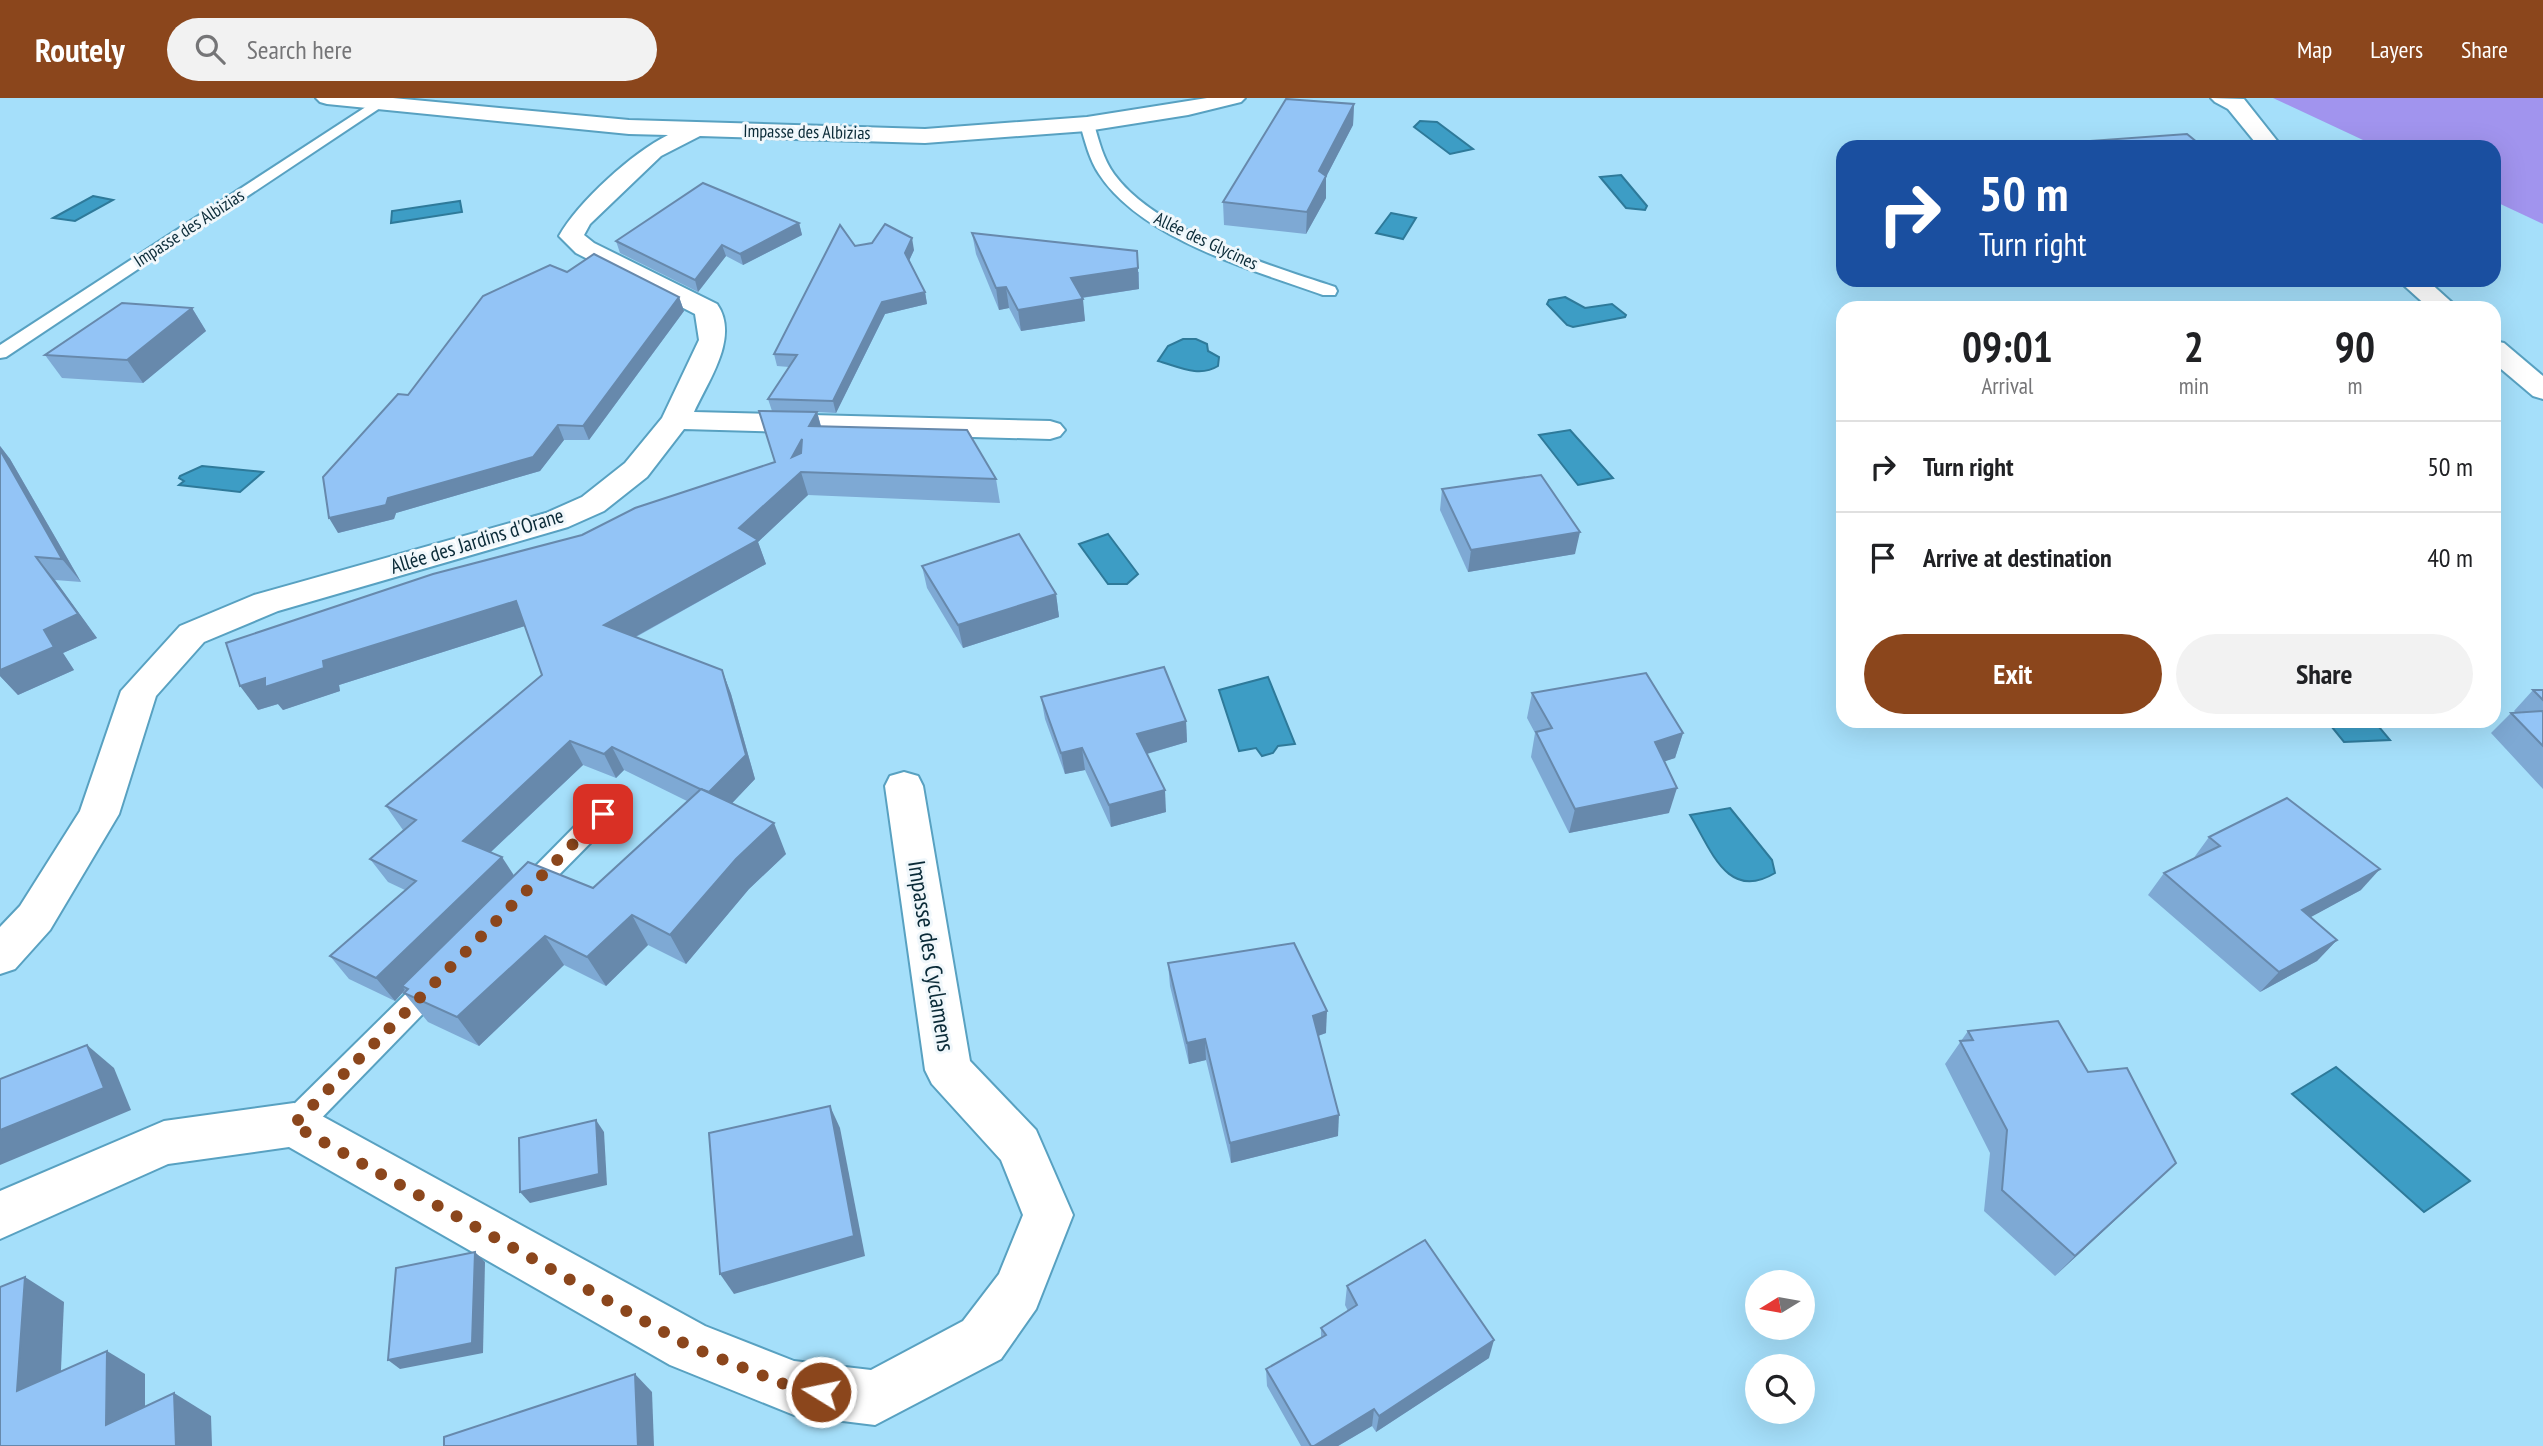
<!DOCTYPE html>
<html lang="en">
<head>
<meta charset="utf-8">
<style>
  body { margin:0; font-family:"PT Sans Narrow",sans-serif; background:#f2f2f2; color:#202124; height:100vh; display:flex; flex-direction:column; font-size:26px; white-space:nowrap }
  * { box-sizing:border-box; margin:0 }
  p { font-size:23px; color:#757577 }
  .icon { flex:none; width:38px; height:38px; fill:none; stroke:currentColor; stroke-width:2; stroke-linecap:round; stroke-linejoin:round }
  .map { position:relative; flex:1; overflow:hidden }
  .details { position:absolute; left:1836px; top:203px; width:665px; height:427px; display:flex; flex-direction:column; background:#fff; border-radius:21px; box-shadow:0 7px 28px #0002 }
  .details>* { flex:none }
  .guide { position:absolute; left:1836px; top:42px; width:665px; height:147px; border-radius:21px; box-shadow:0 7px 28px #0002; background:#1a4fa0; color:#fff; overflow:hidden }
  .needle { width:46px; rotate:259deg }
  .fabs { position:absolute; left:1745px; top:1172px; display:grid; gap:14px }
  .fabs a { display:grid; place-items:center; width:70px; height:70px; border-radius:50%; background:#fff; box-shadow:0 7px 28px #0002; font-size:35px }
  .pin { position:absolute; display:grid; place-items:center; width:60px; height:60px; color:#fff; margin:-30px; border-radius:14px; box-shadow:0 4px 10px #0006 }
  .me { position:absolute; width:77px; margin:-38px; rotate:280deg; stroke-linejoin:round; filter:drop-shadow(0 0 5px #0008) }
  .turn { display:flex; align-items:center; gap:24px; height:147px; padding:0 28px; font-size:32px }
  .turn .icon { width:91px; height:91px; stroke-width:2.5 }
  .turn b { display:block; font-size:49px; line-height:60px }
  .eta { display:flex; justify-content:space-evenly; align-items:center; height:119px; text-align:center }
  .eta b { font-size:42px; font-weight:600; line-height:49px }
  .cta { display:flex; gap:14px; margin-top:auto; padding:14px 28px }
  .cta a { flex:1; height:80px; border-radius:42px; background:#8b461c; color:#fff; font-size:28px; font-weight:600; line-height:80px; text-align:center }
  .cta a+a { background:#f2f2f2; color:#202124 }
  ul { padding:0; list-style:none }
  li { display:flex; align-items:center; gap:21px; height:91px; padding:0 28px; border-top:2px solid #e0e0e0 }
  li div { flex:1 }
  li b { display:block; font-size:26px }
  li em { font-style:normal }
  header { display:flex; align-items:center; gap:42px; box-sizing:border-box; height:98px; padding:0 35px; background:#8b461c; color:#fff }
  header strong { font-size:33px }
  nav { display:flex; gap:38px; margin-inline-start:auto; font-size:24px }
  .search { width:490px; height:63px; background:#f2f2f2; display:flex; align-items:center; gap:18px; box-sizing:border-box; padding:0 24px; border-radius:38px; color:#757577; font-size:26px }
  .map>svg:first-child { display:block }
  .green { fill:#a194ee }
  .water { fill:#3d9dc5; stroke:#2e7a9a; stroke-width:2 }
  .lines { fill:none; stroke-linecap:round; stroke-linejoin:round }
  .service-casing { stroke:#58a1c1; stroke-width:4 }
  .minor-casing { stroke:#58a1c1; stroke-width:4 }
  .service { fill:#fff; fill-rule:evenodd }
  .minor { fill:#fff; fill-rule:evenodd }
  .wall { fill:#7ea9d4; fill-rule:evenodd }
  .shaded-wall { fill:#6789ac }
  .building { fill:#93c4f6; stroke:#6789ac; stroke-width:2; fill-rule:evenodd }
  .route { stroke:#8b461c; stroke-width:12; stroke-dasharray:0 21.6 }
  .labels { text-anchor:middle; stroke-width:6; stroke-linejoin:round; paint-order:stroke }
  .far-street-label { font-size:18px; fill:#0a2a37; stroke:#f0f7fb }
  .street-label { font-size:21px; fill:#0a2a37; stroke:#f0f7fb }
  .near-street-label { font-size:24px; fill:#0a2a37; stroke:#f0f7fb }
</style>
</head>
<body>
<header>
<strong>Routely</strong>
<div class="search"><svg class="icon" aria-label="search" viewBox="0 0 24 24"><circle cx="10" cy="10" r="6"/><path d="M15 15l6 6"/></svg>Search here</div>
<nav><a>Map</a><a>Layers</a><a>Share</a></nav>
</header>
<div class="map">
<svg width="2543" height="1348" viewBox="0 0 2543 1348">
  <rect width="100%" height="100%" fill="#a5dffa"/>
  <polygon class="green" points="2273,0 2543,0 2543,126 2494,103 2494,49 2378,49"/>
  <g class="water">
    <polygon points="1420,23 1437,24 1473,51 1450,56 1414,29"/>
    <polygon points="1621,77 1647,108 1645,112 1626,110 1600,79"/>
    <polygon points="93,98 113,102 75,123 53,120"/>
    <polygon points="460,103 462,114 391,125 392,113"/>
    <polygon points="1391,115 1416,120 1403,141 1376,135"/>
    <polygon points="1565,199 1585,210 1612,206 1626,217 1625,219 1573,229 1567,227 1547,206 1549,202"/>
    <path d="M1183,241H1196L1207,246L1208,253L1219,259L1218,268C1199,280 1177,268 1158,263L1168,248Z"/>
    <polygon points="1570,332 1613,380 1578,387 1539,337"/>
    <polygon points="202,368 263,374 240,394 179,387 184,383 179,380 180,378"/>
    <polygon points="1108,436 1138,476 1127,486 1108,486 1079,446"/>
    <polygon points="1268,579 1295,646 1278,648 1273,655 1262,658 1256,650 1239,653 1219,592"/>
    <polygon points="2327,623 2374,623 2390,642 2344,644"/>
    <path d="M1730,710L1772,762L1775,775C1727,804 1711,751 1690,717Z"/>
    <polygon points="2336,969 2470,1083 2424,1114 2292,996"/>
  </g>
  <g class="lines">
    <g class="service-casing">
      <g id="service">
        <polygon points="378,1 385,5 383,8 6,259 0,260 0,247"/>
        <path d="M1087,22L1094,26C1099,43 1103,61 1114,76C1156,134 1269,167 1335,189L1337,193L1335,197H1323C1253,172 1141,141 1099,76C1089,61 1085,43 1080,26Z"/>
        <polygon points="603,707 612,709 616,716 612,723 533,803 524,806 515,803 511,796 515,789 594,709"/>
        <polygon points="436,872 446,876 450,884 446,892 305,1037 294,1041 283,1037 279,1027 283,1017 426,876"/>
      </g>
    </g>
    <g class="minor-casing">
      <g id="minor">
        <path d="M316,0H393L629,22L925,31L1087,19L1207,0H1245L1241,4L1188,17L1087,33L925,45L700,38L661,58L590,126L584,137L594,145L717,206C740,239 708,283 694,314L1050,323L1060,326L1065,332L1060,338L1050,341L684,331L647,379L604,413L568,429L278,513L204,544L156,598L119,716L50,832L15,871L0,876V829L20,808L80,713L121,593L180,528L254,497L546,415L582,399L625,365L662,320L699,242L695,216L576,155L559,138C579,103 632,55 668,37L629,36L327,6L320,4Z"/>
        <polygon points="2211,0 2244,1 2282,49 2259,49 2228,11 2215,4"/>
        <polygon points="2398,182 2427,182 2458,210 2429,210"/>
        <polygon points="2494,243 2504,245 2543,278 2543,301 2533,298 2494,265"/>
        <polygon points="904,674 918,678 923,688 970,963 1036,1032 1073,1117 1036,1211 1001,1261 875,1327 794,1317 670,1267 289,1049 168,1066 0,1141 0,1093 164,1023 294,1005 311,1012 705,1228 794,1263 871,1272 963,1223 999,1176 1023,1117 1001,1062 932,986 925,972 885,688 890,678"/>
      </g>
    </g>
    <use href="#service" class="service"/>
    <use href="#minor" class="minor"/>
  </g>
  <g class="wall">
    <polygon points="1354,6 1353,27 1326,79 1326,100 1306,136 1224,127 1223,104"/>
    <polygon points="2089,43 2203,49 2086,49"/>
    <polygon points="799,125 802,137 743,167 726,158 698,194 620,155 616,143"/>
    <polygon points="972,135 1139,174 1139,191 1082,200 1085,223 1021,233 1009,210 999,212 976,156"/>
    <path d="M855,148L914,152L909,163L925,194L927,206L885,216L836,315L817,314L821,328L996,381L1000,405L808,397L758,444L766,466L636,539L722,572L731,596L755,681L732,705L786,756L749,791L686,866L648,847L606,888L564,867L479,948L428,924L404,895L406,893L405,892L395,903L349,881L330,858L405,792L388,784L370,761L403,732L386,708L542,577L525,528L339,587L340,593L283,612L278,606L258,612L582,437L775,364L772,313L768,301L789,269L777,268L774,256ZM583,667L616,680L624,672L687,703L593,790L514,778L491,754Z"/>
    <polygon points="567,174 679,199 684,213 589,342 564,342 540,373 396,415 394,421 338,435 408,297"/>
    <polygon points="192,210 206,233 143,285 62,280 45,257"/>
    <polygon points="0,348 10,361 81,484 55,482 97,540 63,555 74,572 18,597 0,578"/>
    <polygon points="1442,391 1575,456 1468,474 1440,412"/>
    <polygon points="922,468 1056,496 1059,519 963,550 927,490"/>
    <polygon points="2533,592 2543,592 2543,691 2491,635 2511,615 2515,614 2514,613"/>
    <polygon points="1532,595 1683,635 1675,660 1664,663 1669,715 1569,735 1531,659 1535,635 1527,620"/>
    <polygon points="1041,599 1186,623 1187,644 1147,656 1166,714 1111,729 1085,672 1065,676 1045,621"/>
    <polygon points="2209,739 2361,792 2310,819 2337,842 2317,863 2260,894 2148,797 2164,775 2193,761"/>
    <polygon points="1168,865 1326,935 1318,938 1338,1038 1231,1065 1206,962 1189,966 1170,888"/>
    <polygon points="1968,933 2154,1086 2055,1178 1984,1113 1990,1055 1945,966"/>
    <polygon points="1347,1188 1489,1260 1376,1334 1372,1328 1338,1348 1301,1348 1267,1288 1266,1271 1321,1240 1321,1230 1348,1213 1345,1207"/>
  </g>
  <g class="shaded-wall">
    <polygon points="1354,6 1353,27 1326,79 1326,100 1306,136 1307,114 1319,73"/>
    <polygon points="799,125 802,137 743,167 740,156"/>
    <polygon points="912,140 914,152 907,167 905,155"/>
    <polygon points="722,147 726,158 698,194 695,182"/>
    <polygon points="1137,153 1139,191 1073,201 1071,180"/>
    <polygon points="1006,189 1009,210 999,212 996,190"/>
    <polygon points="925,194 927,206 885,216 836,315 833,303 882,204"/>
    <polygon points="679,199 684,213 589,342 583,328"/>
    <polygon points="1083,201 1085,223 1021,233 1018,212"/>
    <polygon points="192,210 206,233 143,285 127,262"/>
    <polygon points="817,314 823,337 809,328"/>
    <polygon points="558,327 564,342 540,373 396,415 394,421 338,435 329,420 388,400"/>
    <polygon points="802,341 801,374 808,397 758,444 766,466 615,550 604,527 739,430 792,359"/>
    <polygon points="0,348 10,361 81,484 62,461 0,352"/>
    <polygon points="1580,434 1575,456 1468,474 1471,452"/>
    <polygon points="36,459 55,482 97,540 63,555 74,572 18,597 0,578 0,572 44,532"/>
    <polygon points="1056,496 1059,519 963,550 958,527"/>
    <polygon points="516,503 528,527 339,587 340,593 283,612 278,606 258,612 240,588"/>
    <polygon points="722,572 731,596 755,681 719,719 708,695"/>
    <polygon points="1186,623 1187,644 1139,658 1137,636"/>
    <polygon points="1683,635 1675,660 1648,669 1655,644"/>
    <polygon points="570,643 583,667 478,766 463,743"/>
    <polygon points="612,649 624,672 616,680 604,656"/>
    <polygon points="1082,650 1085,672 1065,676 1061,655"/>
    <polygon points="1677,690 1669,715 1569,735 1575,711"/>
    <polygon points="1165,692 1166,714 1111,729 1109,707"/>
    <polygon points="774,725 786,756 749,791 686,866 670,837 736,761"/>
    <polygon points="502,759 517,782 402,888 405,892 395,903 376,880"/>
    <polygon points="2380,771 2361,792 2283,834 2302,812"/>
    <polygon points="632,817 648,847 606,888 587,859"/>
    <polygon points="545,838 564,867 479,948 457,919"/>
    <polygon points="2337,842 2317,863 2260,894 2279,874"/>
    <polygon points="1327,913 1326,935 1312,940 1313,918"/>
    <polygon points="1205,941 1206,962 1189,966 1187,945"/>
    <polygon points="87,947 114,970 131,1012 0,1067 0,1032"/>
    <polygon points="830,1008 840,1030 865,1158 734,1196 720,1176"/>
    <polygon points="1339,1017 1338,1038 1231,1065 1230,1045"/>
    <polygon points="596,1022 604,1034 607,1087 530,1105 520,1094"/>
    <polygon points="2176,1065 2154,1086 2055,1178 2075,1158"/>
    <polygon points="475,1154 485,1164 483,1255 400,1271 388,1262"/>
    <polygon points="25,1179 64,1204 59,1316 17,1293"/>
    <polygon points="1494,1242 1489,1260 1376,1334 1379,1318"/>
    <polygon points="107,1253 145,1276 145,1348 106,1327"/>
    <polygon points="635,1276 652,1294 654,1348 638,1348"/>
    <polygon points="174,1295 211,1318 212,1348 176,1348"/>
    <polygon points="1374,1311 1372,1328 1338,1348 1314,1348"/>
  </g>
  <g class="building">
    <polygon points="1286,1 1354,6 1319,73 1326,78 1307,114 1223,104"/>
    <polygon points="2187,36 2203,49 2095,49 2089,43"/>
    <polygon points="703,85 799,125 740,156 722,147 695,182 616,143"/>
    <polygon points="885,126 912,140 905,155 925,194 882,204 833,303 768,301 797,257 774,256 840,127 855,148 872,145"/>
    <polygon points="972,135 1137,153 1138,170 1071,180 1083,201 1018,212 1006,189 996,190"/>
    <polygon points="594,156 679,199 583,328 558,327 533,359 388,400 386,407 329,420 323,379 398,296 408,297 483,198 550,167 567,174"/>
    <polygon points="122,205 192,210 127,262 45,257"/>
    <path d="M759,313L817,314L809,328L967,332L996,381L801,374L739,430L758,442L604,527L722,572L746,657L709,694L701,691H700L612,649L604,656L570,643L463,743L502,759L376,880L330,858L416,783L370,761L416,722L386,708L542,577L516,503L323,563L324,570L265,589V580L240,588L226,545L433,476L582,437L635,410L775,364ZM802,341L801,355L792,359Z"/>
    <polygon points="0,352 62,461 36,459 78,516 44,532 54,549 0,572"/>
    <polygon points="1541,377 1580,434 1471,452 1442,391"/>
    <polygon points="1019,436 1056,496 958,527 922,468"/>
    <polygon points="1164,569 1186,623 1137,636 1165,692 1109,707 1082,650 1061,655 1041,599"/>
    <polygon points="1646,575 1683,635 1655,644 1677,690 1575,711 1536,634 1552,630 1532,595"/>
    <polygon points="2533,592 2543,592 2543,602"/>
    <polygon points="2543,613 2543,648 2511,615"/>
    <polygon points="701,691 774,725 736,761 670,837 632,817 587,859 545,838 457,919 404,895 408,891 402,888 528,764 593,790"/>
    <polygon points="2287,700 2380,771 2302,812 2337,842 2279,874 2164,775 2220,748 2209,739"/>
    <polygon points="1294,845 1327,913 1313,918 1339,1017 1230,1045 1205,941 1187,945 1168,865"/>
    <polygon points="2058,923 2088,974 2127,970 2176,1065 2075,1158 2002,1092 2007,1032 1960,943 1973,942 1968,933"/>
    <polygon points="87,947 104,990 0,1032 0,981"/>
    <polygon points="830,1008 854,1138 720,1176 709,1035"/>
    <polygon points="596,1022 599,1076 520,1094 519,1040"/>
    <polygon points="1425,1142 1494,1242 1379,1318 1374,1311 1314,1348 1311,1348 1266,1271 1326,1237 1321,1230 1357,1207 1347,1188"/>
    <polygon points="475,1154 472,1245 388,1262 396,1170"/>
    <polygon points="25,1179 17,1293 107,1253 106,1327 174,1295 176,1348 0,1348 0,1189"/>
    <polygon points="635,1276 638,1348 444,1348 444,1339"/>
  </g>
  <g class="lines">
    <polyline class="route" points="603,716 293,1027 689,1248 794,1290 821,1294"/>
  </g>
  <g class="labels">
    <g class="far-street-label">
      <text transform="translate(807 34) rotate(1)" y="6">Impasse des Albizias</text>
      <text transform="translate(189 130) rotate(-33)" y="6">Impasse des Albizias</text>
      <text transform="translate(1206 143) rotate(25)" y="6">Allée des Glycines</text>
    </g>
    <g class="street-label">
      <text transform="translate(477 443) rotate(-17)" y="7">Allée des Jardins d'Orane</text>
    </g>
    <g class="near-street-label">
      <text transform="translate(931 858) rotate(81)" y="8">Impasse des Cyclamens</text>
    </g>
  </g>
</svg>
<div class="fabs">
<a><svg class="needle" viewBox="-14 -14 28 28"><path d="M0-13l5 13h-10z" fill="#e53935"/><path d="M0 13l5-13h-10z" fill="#757577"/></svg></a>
<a><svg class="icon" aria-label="search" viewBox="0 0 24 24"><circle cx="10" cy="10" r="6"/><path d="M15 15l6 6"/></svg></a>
</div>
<div class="pin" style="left:603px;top:716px;background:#d93025"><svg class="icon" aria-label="arrive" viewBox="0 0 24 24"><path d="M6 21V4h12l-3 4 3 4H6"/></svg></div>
<svg class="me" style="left:821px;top:1294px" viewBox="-20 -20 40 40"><circle r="17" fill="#8b461c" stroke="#fff" stroke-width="3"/><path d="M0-11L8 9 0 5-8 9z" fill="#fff"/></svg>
<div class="guide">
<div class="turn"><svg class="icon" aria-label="right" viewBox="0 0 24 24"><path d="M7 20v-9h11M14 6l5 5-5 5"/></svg><div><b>50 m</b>Turn right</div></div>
</div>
<section class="details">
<div class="eta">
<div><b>09:01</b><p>Arrival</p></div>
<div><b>2</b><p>min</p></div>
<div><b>90</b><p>m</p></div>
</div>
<ul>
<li><svg class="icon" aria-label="right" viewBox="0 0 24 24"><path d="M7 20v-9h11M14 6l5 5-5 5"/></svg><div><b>Turn right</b></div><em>50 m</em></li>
<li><svg class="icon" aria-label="arrive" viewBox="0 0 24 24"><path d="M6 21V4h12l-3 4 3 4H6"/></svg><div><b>Arrive at destination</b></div><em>40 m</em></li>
</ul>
<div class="cta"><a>Exit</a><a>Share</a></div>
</section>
</div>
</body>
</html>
